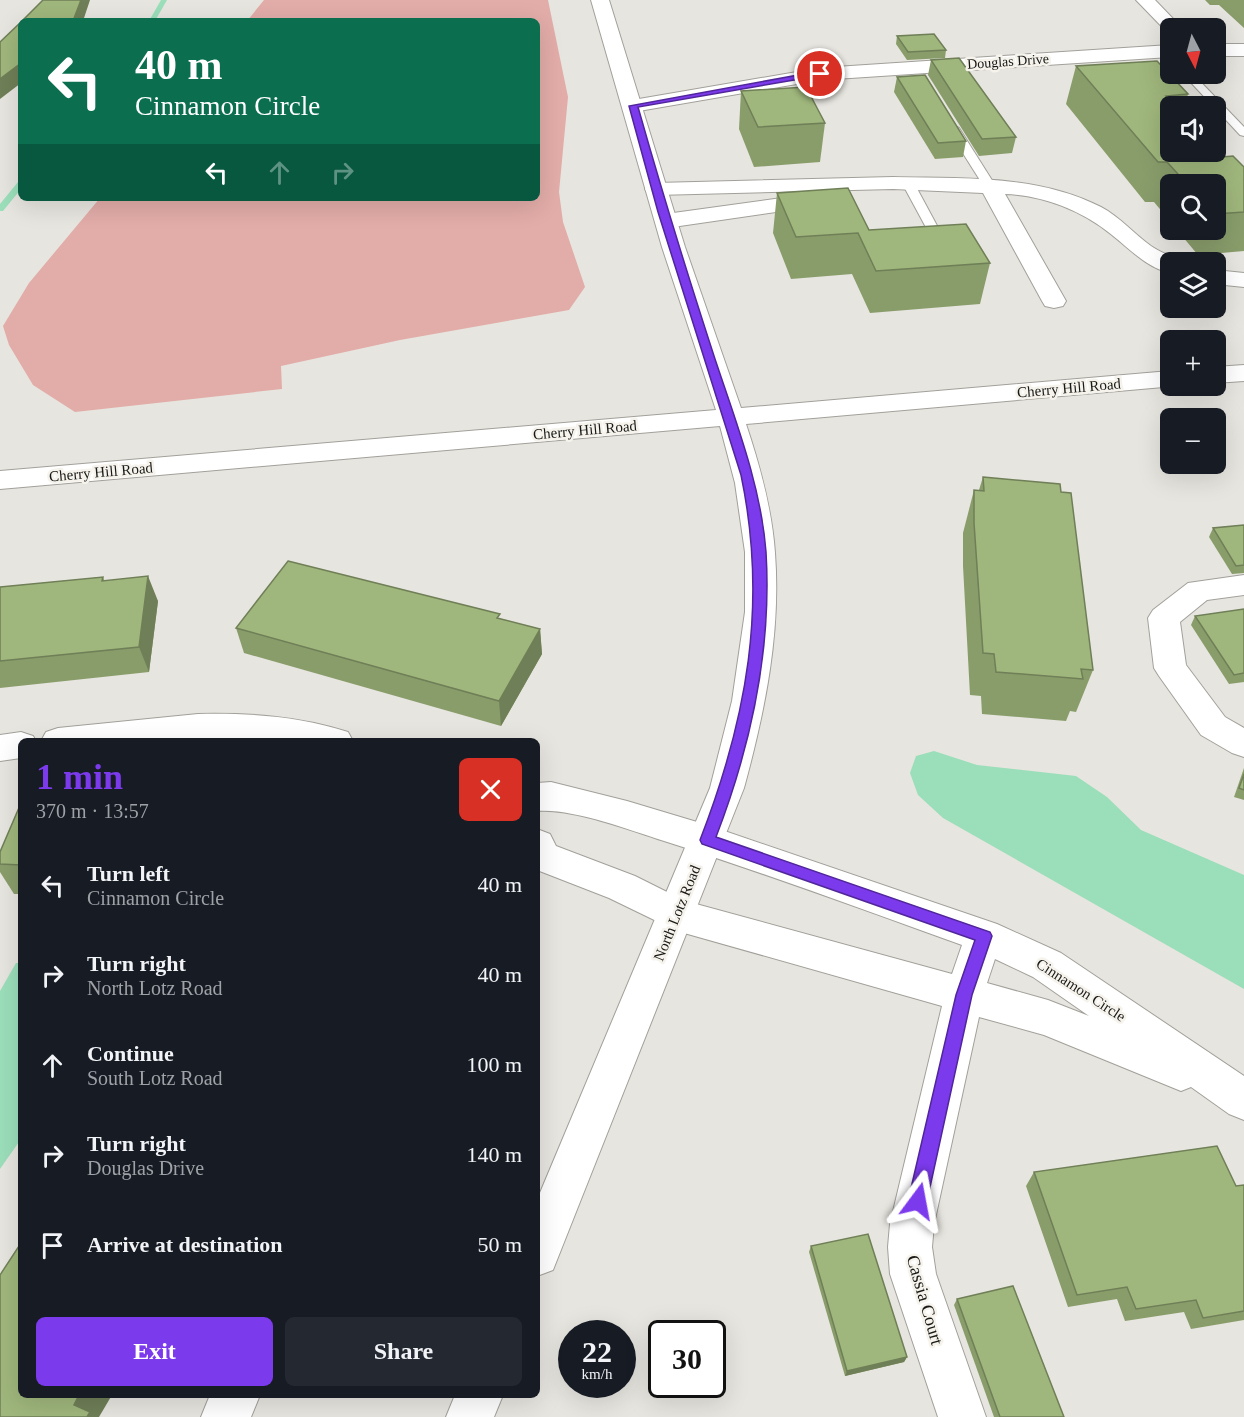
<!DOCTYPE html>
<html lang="en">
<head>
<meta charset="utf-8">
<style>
  body { margin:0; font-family:"Times New Roman",serif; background:#242831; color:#f1f3f6; height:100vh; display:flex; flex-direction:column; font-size:22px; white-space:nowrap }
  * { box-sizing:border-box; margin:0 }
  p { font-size:20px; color:#9ea1a6 }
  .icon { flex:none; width:33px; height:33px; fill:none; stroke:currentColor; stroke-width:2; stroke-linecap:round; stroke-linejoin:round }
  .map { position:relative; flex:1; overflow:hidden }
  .panel { position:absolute; left:18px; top:738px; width:522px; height:660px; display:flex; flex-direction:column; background:#171b24; border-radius:9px; box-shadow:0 6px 24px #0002 }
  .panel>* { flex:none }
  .top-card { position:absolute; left:18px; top:18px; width:522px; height:183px; border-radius:9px; box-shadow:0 6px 24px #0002; background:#0b6e4f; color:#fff; overflow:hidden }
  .needle { width:39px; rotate:174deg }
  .controls { position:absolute; left:1160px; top:18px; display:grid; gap:12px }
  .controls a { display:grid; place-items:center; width:66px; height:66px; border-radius:9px; background:#171b24; box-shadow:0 6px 24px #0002; font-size:30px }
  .speed { position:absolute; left:558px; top:1320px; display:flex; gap:12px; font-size:30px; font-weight:700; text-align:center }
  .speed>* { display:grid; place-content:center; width:78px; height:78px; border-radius:50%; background:#171b24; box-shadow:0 6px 24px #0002; line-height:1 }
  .speed small { font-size:15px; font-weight:400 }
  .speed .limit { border:3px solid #111; border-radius:9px; background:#fff; color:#111 }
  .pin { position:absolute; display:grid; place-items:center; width:51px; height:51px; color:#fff; margin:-26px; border:3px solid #fff; border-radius:50%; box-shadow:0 2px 6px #0007 }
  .me { position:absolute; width:66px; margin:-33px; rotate:13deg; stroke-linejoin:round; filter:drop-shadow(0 0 4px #0008) }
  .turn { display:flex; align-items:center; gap:21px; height:126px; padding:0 18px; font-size:27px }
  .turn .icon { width:78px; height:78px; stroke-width:2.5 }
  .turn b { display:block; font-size:42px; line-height:51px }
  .lanes { display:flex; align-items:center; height:57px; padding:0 18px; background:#0003; justify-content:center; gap:30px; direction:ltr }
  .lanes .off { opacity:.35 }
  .round { display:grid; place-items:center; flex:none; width:63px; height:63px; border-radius:9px; background:#242831 }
  .summary { display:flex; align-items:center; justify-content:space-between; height:102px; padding:0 18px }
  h1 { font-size:36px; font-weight:700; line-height:45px; color:#7c3aed }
  .action { display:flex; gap:12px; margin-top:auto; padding:12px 18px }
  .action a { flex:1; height:69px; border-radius:9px; background:#7c3aed; color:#fff; font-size:24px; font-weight:700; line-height:69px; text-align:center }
  .action a+a { background:#242831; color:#f1f3f6 }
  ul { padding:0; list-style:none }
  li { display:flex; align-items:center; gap:18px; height:90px; padding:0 18px }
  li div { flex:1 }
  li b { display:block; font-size:22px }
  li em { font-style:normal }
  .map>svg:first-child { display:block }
  .green { fill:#e2aca8 }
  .water { fill:#9bdeba }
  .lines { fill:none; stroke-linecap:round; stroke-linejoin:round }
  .stream { fill:#9bdeba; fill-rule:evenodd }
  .lane-casing { stroke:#a2a09a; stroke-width:2 }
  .street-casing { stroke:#a2a09a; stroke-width:2 }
  .secondary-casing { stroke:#a2a09a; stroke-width:2 }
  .lane { fill:#fff; fill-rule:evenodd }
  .street { fill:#fff; fill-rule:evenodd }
  .secondary { fill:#fff; fill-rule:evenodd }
  .wall { fill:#899d6b }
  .shaded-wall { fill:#6f7f57 }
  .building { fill:#9fb67c; stroke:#6f7f57; stroke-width:1.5 }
  .route { fill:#7c3aed; stroke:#51269a; stroke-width:1.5 }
  .labels { text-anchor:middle; stroke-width:5; stroke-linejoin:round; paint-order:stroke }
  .far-street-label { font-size:14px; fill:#181815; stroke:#f5f3ec }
  .street-label { font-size:15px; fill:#181815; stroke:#f5f3ec }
  .near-street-label { font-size:18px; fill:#181815; stroke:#f5f3ec }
</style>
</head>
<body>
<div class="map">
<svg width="1244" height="1417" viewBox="0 0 1244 1417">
  <rect width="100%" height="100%" fill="#e7e5df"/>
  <polygon class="green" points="264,0 548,0 568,97 559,192 563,222 585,287 569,310 400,340 281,366 282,389 75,412 33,385 9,345 3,326 29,283 100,198 537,198 537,21 247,21"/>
  <g class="water">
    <polygon points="934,751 977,765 1076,776 1107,797 1141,830 1244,875 1244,989 943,818 918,795 910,773 916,756"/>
    <polygon points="16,963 21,963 21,1139 0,1169 0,991"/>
  </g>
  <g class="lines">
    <g class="stream">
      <polygon points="161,0 167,0 155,21 149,21"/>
      <polygon points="18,182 21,182 21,189 3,211 0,211 0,204"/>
    </g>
    <g class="lane-casing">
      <g id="lane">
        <polygon points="1183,74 1193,74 1244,127 1244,136 1240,135"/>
        <polygon points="953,125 959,128 995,185 993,187 985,187 983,185 947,128"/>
        <polygon points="908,179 914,183 948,246 946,249 942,250 936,246 902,183"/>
      </g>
    </g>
    <g class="street-casing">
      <g id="street">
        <polygon points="1136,0 1155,0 1182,28 1170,28 1170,33 1167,32"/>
        <rect x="1215" y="44" width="29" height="12"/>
        <polygon points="1170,45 1170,57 820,80 633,112 626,110 623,106 626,102 633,100 820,68"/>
        <path d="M893,177C963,179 1036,174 1101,207C1120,217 1134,234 1151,246C1160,252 1171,256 1179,262H1170V273C1146,267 1131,250 1112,235C1083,211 1043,195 1005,194L1066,301L1063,306L1054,308L1045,306L1042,301L983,193L893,189L656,195L648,194L645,189L648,184L656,183Z"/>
        <polygon points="789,197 797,199 800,204 797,209 666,228 658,226 655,221 658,216 666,214"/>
        <polygon points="1215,270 1244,273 1244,287 1215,284"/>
        <polygon points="1244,575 1244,595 1207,600 1180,622 1186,665 1225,717 1244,728 1244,757 1232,753 1201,735 1159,676 1154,668 1148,618 1153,610 1188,583"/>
        <path d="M198,714C249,713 299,716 348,732L353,741L233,739L41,741L46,732L58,728Z"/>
        <polygon points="21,732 33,736 36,741 21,741 21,758 0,761 0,735"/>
        <path d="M551,782L627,801L707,825L997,924L1061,953L1244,1076V1120L1229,1114L1191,1087L1181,1091L1044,1035L979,1017L934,1224L932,1247L936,1274L986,1417H938L890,1274L888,1247L890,1224L942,1006L677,931L609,898L537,870V829L550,834L556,846L635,876L685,901L952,974L962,945C862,909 762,872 661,840C627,829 571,808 537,811V783ZM995,959L1033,977L1089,1016L1048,1000L987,983Z"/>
        <polygon points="210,1395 260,1395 251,1417 201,1417"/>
      </g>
    </g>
    <g class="secondary-casing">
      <g id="secondary">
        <path d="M591,0H609L685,247L741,408L1170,371V386H1175L746,424C760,466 772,509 775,553C781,633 765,711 744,788L553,1270L537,1276V1200L710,788L732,701L745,612V552L735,483L720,426L0,489V471L716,410L662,247Z"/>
        <polygon points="1244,365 1244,381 1215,383 1215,367"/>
        <polygon points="455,1395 503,1395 494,1417 446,1417"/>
      </g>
    </g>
    <use href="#lane" class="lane"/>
    <use href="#street" class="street"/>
    <use href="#secondary" class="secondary"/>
  </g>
  <g class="wall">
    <polygon points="1205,0 1244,0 1244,28 1219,5 1210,5"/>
    <polygon points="897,36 946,50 945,58 907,60 896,44"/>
    <polygon points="931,60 1016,137 1012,153 979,156 928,75"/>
    <polygon points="1076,66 1188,94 1185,106 1170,106 1222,157 1244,167 1244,251 1198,255 1177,230 1215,230 1215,184 1170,184 1170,221 1154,202 1145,202 1066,104"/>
    <polygon points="897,77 966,141 963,157 935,159 894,92"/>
    <polygon points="741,91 825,123 820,162 754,167 739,129"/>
    <polygon points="777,193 869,230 990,263 980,304 870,313 852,274 791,279 773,233"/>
    <polygon points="983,477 1093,670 1076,712 1070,711 1066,721 982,714 981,696 970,695 963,566 963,533 974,490 979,490"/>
    <polygon points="1244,525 1244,573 1232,574 1209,537 1213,528"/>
    <polygon points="103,577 104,580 158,601 149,672 0,688 0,587"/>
    <polygon points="1244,609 1244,682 1229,684 1191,625 1195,616"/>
    <polygon points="500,619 540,629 542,654 501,726 244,653 236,628"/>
    <polygon points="1244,768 1244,800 1234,797"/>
    <polygon points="21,803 21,894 14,894 0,872 0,852"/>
    <polygon points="1034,1172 1236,1186 1244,1185 1244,1320 1191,1329 1184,1312 1125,1321 1117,1299 1068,1307 1026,1186"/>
    <polygon points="811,1246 907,1357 904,1362 845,1376 809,1252"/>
    <polygon points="957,1299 1064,1417 994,1417 954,1305"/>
  </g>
  <g class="shaded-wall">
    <polygon points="81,0 90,0 83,21 73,21"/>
    <polygon points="21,63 21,83 0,99 0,79"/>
    <polygon points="148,576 158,601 149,672 139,647"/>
    <polygon points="540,629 542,654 501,726 499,701"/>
    <polygon points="907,1357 904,1362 845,1376 847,1371"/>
    <polygon points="79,1395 112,1395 99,1417 87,1417 74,1405"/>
  </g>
  <g class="building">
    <polygon points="43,0 81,0 73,21 22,21"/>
    <polygon points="21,22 21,63 0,79 0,42"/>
    <polygon points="934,34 946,50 908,52 897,36"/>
    <polygon points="959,58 1016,137 982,139 931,60"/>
    <polygon points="1157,61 1188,94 1166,96 1176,106 1170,106 1170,152 1215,152 1215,149 1222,157 1233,156 1244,167 1244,212 1215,214 1215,184 1187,184 1167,162 1158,162 1076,66"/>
    <polygon points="925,75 966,141 938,143 897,77"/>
    <polygon points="806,87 825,123 758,127 741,91"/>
    <polygon points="848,188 869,230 966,224 990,263 876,271 858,233 796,237 777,193"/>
    <polygon points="983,477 1060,484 1061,492 1071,493 1093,670 1081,669 1083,679 996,672 994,654 983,653 974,523 974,490 984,491"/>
    <polygon points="1244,525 1244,565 1236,566 1213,528"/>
    <polygon points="288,561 500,614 497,618 540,629 499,701 236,628"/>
    <polygon points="148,576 139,647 0,661 0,587 103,577 102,581"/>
    <polygon points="1244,609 1244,673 1234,675 1195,616"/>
    <polygon points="1244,774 1244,790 1239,788"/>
    <polygon points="21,803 21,865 0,864 0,852"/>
    <polygon points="1217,1146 1236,1186 1244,1185 1244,1311 1203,1318 1196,1300 1136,1309 1127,1287 1077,1295 1034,1172"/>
    <polygon points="868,1234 907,1357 847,1371 811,1246"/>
    <polygon points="21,1243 21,1395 79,1395 74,1405 90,1412 87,1417 0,1417 0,1275"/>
    <polygon points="1013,1286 1064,1417 1000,1417 957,1299"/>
  </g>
  <path class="route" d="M820,71L823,72V75L638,107C662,192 688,276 715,359C736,422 761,486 766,552C772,650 751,746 716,837L990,932L992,936L972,995L927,1201L924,1207L918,1210L911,1207L908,1201L956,995L975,940L702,844L700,840C747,719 768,604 741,475L658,212L629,106Z"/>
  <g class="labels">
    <g class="far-street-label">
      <text transform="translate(1008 61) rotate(-4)" y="5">Douglas Drive</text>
    </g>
    <g class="street-label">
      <text transform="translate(1069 388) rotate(-5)" y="5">Cherry Hill Road</text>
      <text transform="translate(585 430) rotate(-5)" y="5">Cherry Hill Road</text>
      <text transform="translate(101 472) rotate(-5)" y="5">Cherry Hill Road</text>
      <text transform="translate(677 913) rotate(-68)" y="5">North Lotz Road</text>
      <text transform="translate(1081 990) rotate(33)" y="5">Cinnamon Circle</text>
    </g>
    <g class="near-street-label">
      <text transform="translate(925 1300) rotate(74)" y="6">Cassia Court</text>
    </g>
  </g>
</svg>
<div class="controls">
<a><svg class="needle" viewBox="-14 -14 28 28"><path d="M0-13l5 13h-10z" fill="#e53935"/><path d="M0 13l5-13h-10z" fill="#9ea1a6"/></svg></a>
<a><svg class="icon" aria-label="sound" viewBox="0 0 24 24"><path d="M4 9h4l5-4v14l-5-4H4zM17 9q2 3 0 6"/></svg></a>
<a><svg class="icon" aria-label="search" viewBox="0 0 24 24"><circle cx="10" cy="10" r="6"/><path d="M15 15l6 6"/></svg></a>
<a><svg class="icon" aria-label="layers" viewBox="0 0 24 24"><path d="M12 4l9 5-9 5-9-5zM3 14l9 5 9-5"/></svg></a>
<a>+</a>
<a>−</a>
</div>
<div class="speed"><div>22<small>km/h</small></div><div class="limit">30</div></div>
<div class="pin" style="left:820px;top:74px;background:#d93025"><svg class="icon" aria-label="arrive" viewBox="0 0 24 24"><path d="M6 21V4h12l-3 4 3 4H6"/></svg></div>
<svg class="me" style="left:918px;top:1201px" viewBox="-20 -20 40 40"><path d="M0-17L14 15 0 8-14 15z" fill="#7c3aed" stroke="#fff" stroke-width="4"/></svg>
<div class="top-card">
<div class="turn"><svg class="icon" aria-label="left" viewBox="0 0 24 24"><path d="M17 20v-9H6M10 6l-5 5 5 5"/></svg><div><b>40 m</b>Cinnamon Circle</div></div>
<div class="lanes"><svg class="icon" aria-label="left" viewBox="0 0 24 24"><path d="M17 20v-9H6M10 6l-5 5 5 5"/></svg><svg class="icon off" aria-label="ahead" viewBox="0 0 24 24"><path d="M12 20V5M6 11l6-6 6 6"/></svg><svg class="icon off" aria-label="right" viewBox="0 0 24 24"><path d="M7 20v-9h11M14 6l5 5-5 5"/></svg></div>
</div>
<section class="panel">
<div class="summary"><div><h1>1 min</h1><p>370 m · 13:57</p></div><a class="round" style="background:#d93025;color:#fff"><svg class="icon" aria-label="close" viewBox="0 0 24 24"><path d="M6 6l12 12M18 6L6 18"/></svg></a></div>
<ul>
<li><svg class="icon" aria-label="left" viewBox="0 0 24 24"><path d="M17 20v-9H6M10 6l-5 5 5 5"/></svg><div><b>Turn left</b><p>Cinnamon Circle</p></div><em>40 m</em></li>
<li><svg class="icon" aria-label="right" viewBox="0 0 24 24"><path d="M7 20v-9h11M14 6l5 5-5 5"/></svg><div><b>Turn right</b><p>North Lotz Road</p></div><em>40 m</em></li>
<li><svg class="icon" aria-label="ahead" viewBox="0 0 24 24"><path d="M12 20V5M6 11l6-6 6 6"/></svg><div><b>Continue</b><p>South Lotz Road</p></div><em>100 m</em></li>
<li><svg class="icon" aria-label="right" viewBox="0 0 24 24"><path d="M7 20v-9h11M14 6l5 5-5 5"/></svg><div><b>Turn right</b><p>Douglas Drive</p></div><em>140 m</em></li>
<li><svg class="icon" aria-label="arrive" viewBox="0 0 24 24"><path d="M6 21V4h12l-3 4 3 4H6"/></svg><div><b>Arrive at destination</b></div><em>50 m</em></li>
</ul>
<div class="action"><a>Exit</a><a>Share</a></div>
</section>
</div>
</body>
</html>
